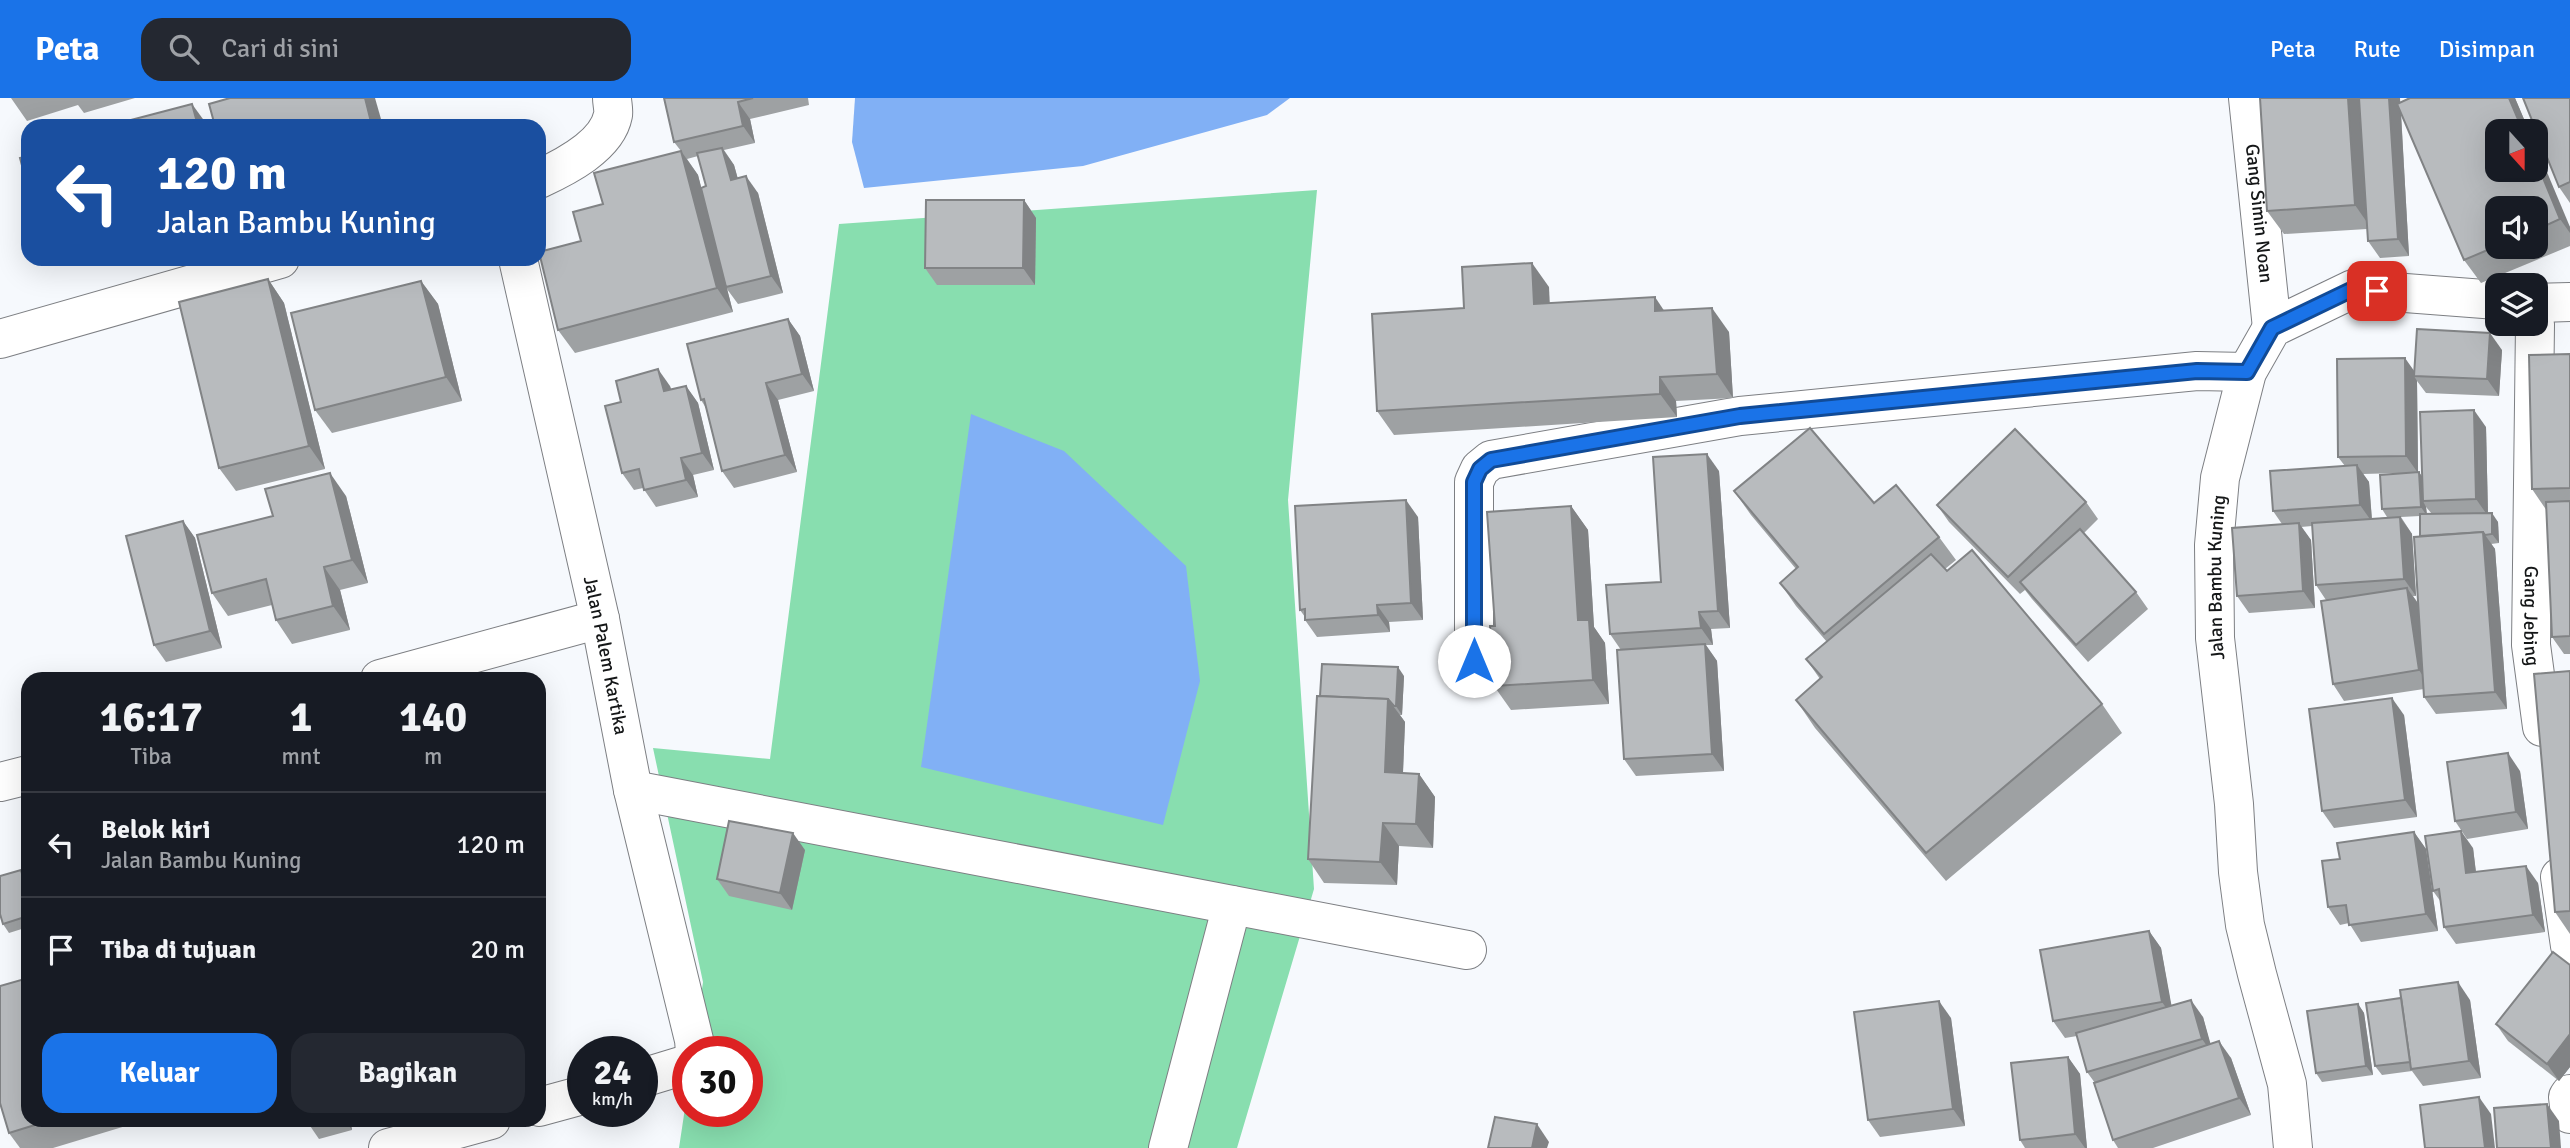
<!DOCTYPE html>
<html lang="id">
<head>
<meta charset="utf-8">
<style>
  body { margin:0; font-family:Signika,sans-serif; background:#242831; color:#f1f3f6; height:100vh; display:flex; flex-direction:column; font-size:26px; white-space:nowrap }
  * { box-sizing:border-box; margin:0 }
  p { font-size:23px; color:#9ea1a6 }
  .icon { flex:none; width:38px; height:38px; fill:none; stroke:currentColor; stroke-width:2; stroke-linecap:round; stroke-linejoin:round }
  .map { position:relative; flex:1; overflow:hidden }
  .details { position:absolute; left:21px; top:574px; width:525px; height:455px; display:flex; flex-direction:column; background:#171b24; border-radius:21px; box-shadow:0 7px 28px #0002 }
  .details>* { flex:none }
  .top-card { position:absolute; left:21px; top:21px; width:525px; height:147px; border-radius:21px; box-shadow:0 7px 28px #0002; background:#1a4fa0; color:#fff; overflow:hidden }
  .needle { width:46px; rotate:159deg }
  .tools { position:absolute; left:2485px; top:21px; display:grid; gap:14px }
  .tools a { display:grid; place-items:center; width:63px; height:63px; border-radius:14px; background:#171b24; box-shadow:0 7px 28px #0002; font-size:35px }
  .speed { position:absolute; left:567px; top:938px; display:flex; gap:14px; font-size:35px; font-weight:700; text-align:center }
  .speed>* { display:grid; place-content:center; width:91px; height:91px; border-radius:50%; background:#171b24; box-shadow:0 7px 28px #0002; line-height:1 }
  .speed small { font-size:18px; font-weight:400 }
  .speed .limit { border:10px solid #d22; background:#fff; color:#111 }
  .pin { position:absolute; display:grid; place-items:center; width:60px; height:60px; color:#fff; margin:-30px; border-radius:14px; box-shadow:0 4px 10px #0006 }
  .me { position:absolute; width:77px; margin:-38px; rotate:0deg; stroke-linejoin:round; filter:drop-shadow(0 0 5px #0008) }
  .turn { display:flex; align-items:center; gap:24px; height:147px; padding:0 21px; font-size:32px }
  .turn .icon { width:91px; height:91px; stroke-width:2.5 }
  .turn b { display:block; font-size:49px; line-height:60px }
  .eta { display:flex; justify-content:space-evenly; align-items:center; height:119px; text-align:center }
  .eta b { font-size:42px; font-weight:700; line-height:49px }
  .cta { display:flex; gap:14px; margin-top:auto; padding:14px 21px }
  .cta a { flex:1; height:80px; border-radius:21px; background:#1a73e8; color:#fff; font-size:28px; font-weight:700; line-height:80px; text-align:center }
  .cta a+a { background:#242831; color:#f1f3f6 }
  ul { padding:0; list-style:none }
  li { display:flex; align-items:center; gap:21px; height:105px; padding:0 21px; border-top:2px solid #363941 }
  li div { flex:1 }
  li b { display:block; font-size:26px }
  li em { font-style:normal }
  header { display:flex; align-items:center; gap:42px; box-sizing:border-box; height:98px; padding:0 35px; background:#1a73e8; color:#fff }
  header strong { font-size:33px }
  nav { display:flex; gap:38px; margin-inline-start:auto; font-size:24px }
  .search { width:490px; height:63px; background:#242831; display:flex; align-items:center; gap:18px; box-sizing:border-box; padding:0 24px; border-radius:21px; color:#9ea1a6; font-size:26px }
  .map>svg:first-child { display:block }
  .green { fill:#88deaf }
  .water { fill:#81b0f5 }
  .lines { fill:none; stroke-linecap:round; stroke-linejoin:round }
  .minor-casing { stroke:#7d7f83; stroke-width:40 }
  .minor { stroke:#fff; stroke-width:38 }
  .wall { fill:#9ea1a3; fill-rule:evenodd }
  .shaded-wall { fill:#818385 }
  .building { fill:#b8bbbe; stroke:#818385; stroke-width:2 }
  .route-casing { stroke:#114b97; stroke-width:18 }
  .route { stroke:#1a73e8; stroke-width:12 }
  .labels { text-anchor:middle; stroke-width:7; stroke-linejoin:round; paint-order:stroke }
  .street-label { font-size:19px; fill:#151718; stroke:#fff }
</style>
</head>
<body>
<header>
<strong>Peta</strong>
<div class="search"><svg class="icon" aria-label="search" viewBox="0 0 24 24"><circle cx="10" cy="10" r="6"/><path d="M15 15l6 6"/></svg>Cari di sini</div>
<nav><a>Peta</a><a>Rute</a><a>Disimpan</a></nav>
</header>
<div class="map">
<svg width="2570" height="1050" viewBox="0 0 2570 1050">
  <rect width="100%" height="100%" fill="#f6f9fd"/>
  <polygon class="green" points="1317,92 1288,402 1314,791 1237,1050 679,1050 688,990 688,1013 747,1013 747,954 693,954 703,884 653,650 770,661 839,126"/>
  <g class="water">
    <polygon points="855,0 1290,0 1267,17 1083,68 864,90 852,44"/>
    <polygon points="971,316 1064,353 1186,468 1200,583 1163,727 921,669"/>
  </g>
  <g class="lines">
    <g class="minor-casing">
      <g id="minor">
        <path id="s1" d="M2248,0L2272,230"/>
        <path d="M539,81C565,69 607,48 613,17C614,12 612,5 612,0"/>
        <path id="s2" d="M518,161L600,521L633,692L694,942L695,954"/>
        <polyline points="2536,205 2570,204"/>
        <path id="s3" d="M2535,226L2531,547L2542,629"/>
        <polyline points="0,241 280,161"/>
        <polyline points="1474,563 1474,384 1480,371 1491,362 1740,318 2197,273 2247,274"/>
        <polyline points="380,581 600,521"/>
        <polyline points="0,684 28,677"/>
        <polyline points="633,692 1467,852"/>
        <polyline points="2560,779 2570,848"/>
        <polyline points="642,980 688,966"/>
        <polyline points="2570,996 2568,999 2570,1016"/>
        <polyline points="539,1009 583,997"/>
        <polyline points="388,1050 491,1022"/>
        <polyline points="1168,1050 1232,807"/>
        <path id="s4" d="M2293,1050L2287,986L2257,876L2245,827L2238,774L2234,706L2215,540L2214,447L2220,380L2247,274L2272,230L2353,191L2497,202"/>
      </g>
    </g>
    <use href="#minor" class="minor"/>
  </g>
  <g class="wall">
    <polygon points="11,0 135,0 84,15 78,7 27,23"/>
    <path d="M664,0H808L809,7L750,21L755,45L724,52L734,67L738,81L758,95L783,195L738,206L727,191L733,214L575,255L558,232L581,143L603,106L681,53L674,44ZM698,58L706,88L703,97L698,77L687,61Z"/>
    <path d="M2260,0H2400V4L2515,0L2529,33H2497L2570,129V148L2481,185L2464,162L2401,14L2409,158L2380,160L2368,143L2367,131L2284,136L2267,113ZM2497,110H2536V149H2497Z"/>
    <polygon points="2570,0 2570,105 2559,89"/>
    <polygon points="1024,102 1036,120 1035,187 937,187 925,170"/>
    <polygon points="268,181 284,205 325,371 236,393 219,370"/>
    <polygon points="421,183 438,206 462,303 332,335 315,312"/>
    <polygon points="1549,189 1549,205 1664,213 1729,234 1733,300 1676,303 1677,319 1394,337 1377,313 1464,210"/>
    <polygon points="788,221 800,238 814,293 778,302 797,374 734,390 722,373 706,310 701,302"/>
    <path d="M2502,252L2499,298L2426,295L2417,283L2418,374L2422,378L2486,329L2488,415L2498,424L2499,445L2491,446L2495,451L2507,611L2436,616L2424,599V591L2344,603L2333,586L2326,502L2316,487L2312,428L2301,429L2311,442L2315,510L2249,515L2237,498L2282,426L2273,413L2345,368L2338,359L2414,273ZM2399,375L2382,411L2387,419L2372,421L2369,384L2363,376ZM2426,409L2432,416H2427ZM2420,418V439L2418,505L2413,498H2416L2412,436L2401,419Z"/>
    <polygon points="2570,256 2570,556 2564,556 2552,539 2547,413 2532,391"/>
    <polygon points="670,288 671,291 686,288 698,305 714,372 693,377 698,399 656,409 643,390 634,392 622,375"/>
    <polygon points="1719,373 1730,530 1711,531 1713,547 1706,547 1717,563 1724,673 1636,678 1624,661 1621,552 1610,536 1661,484"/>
    <polygon points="1734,393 1939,439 1956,462 1945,471 2102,606 2122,635 1946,783 1815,630 1796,602 1820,581 1806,561 1827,544 1796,508 1780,485 1796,471 1751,417"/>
    <polygon points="346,398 368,485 340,492 350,532 292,546 276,522 272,507 228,518 212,495"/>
    <polygon points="2086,404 2098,421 2084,435 2136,494 2148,511 2088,564 2032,501 2025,492 2020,496 1949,424 1937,407"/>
    <polygon points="1571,408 1588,432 1594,529 1605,545 1609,606 1511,612 1494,588 1495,528"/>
    <polygon points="1418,419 1423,522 1389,524 1390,534 1317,539 1305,522 1305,519 1300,512"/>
    <polygon points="183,423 195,440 222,550 166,564 154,547"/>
    <polygon points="2570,573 2570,836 2555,814"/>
    <polygon points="1404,578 1402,617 1400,617 1405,624 1403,675 1419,676 1435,699 1433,750 1399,748 1397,787 1324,785 1308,761 1320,598"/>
    <polygon points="2404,617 2417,719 2334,730 2322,713"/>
    <polygon points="2520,673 2528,731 2467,741 2455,723"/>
    <polygon points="2414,734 2426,751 2438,833 2361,844 2349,825 2340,827 2328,809 2340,761"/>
    <polygon points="2473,750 2476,774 2538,785 2545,834 2456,846 2444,829 2441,804 2433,793"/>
    <polygon points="805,752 792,812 729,798 717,781"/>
    <polygon points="21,772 27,781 28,785 28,829 9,835 3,826"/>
    <polygon points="2149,833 2161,850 2171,908 2203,919 2210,946 2231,960 2251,1017 2153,1050 2118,1050 2113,1042 2095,985 2087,974 2077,938 2065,940 2053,923"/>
    <polygon points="2570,867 2570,969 2559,983 2508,943 2496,926"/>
    <polygon points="2470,902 2481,980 2423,988 2412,973 2382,977 2375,968"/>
    <polygon points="2358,906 2364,915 2373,977 2322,984 2316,975"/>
    <polygon points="1951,920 1965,1028 1880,1039 1868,1022"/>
    <polygon points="2068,959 2080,976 2087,1050 2025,1050 2020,1042"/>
    <polygon points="28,1022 139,1022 139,1024 53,1050 20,1050 9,1035"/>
    <polygon points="306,1022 350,1022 352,1032 319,1041"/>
  </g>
  <g class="shaded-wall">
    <polygon points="365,0 375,0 383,28 372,28"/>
    <polygon points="2348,0 2363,0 2371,130 2355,107"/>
    <polygon points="2389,0 2400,0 2409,158 2398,141"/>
    <polygon points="2509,0 2515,0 2529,33 2523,33"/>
    <polygon points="738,4 750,21 755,45 743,28"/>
    <polygon points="192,6 208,28 198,28"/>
    <polygon points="2536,48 2570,129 2570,135 2560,121 2536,63"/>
    <polygon points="722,50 734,67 743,100 731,82"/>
    <polygon points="681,53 698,77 733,214 717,190"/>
    <polygon points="746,78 758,95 783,195 771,178"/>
    <polygon points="1024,102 1036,120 1035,187 1023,170"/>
    <polygon points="1532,165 1549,189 1551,230 1534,206"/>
    <polygon points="268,181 284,205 325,371 309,348"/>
    <polygon points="421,183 438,206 462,303 446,279"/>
    <polygon points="1655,199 1671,223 1655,213"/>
    <polygon points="1712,210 1729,234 1733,300 1717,276"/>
    <polygon points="788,221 800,238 814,293 802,276"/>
    <polygon points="2490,235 2502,252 2499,298 2487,281"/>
    <polygon points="2405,260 2417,277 2414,278 2417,283 2418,375 2406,358"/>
    <polygon points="658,271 670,288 676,310 664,293"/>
    <polygon points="1660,279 1676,303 1677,319 1660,296"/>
    <polygon points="766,285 778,302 797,374 785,357"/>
    <polygon points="686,288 698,305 714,372 702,355"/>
    <polygon points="2474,312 2486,329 2488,418 2476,401"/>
    <polygon points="1707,356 1719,373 1730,530 1718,513"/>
    <polygon points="681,360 693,377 698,399 686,382"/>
    <polygon points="2357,367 2369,384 2372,424 2360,407"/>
    <polygon points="2419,374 2425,383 2423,403 2426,409 2427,418 2421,409"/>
    <polygon points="330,375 346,398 368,485 352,462"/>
    <polygon points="1406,402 1418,419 1423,522 1411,505"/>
    <polygon points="1571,408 1588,432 1594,529 1605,545 1609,606 1593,582 1578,522"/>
    <polygon points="2492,415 2498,424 2499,445 2492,436"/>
    <polygon points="2400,419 2412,436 2416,498 2404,481"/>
    <polygon points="183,423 195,440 222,550 210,533"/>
    <polygon points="2299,425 2311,442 2315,510 2303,493"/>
    <polygon points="2483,434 2495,451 2507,611 2495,594"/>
    <polygon points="324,469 340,492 350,532 333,508"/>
    <polygon points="2407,490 2419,507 2431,590 2419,572"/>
    <polygon points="1377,507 1389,524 1390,534 1378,517"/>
    <polygon points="1699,514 1711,531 1713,547 1701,530"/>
    <polygon points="1705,546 1717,563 1724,673 1712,656"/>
    <polygon points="1398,569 1404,578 1402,617 1396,608"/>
    <polygon points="2392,600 2404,617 2417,719 2405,702"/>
    <polygon points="1388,601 1405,624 1402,698 1385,674"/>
    <polygon points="2508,655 2520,673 2528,731 2516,714"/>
    <polygon points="1419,676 1435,699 1433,750 1416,726"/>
    <polygon points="1383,725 1399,748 1397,787 1380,764"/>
    <polygon points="2461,733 2473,750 2478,792 2466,775"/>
    <polygon points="2414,734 2426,751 2438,833 2426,816"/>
    <polygon points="793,735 805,752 792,812 780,795"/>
    <polygon points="2526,768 2538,785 2545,834 2533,817"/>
    <polygon points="21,772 27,781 28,797"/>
    <polygon points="2149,833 2161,850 2174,921 2162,904"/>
    <polygon points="2458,884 2470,902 2481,980 2469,963"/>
    <polygon points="2191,902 2203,919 2214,958 2202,941"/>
    <polygon points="1939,903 1951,920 1965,1028 1953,1011"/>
    <polygon points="2358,906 2364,915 2373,977 2366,968"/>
    <polygon points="2570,936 2570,969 2559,983 2547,966"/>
    <polygon points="2219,943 2231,960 2251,1017 2239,1000"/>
    <polygon points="2068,959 2080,976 2087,1050 2085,1050 2075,1036"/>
    <polygon points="2479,999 2491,1016 2495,1050 2485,1050"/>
    <polygon points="2547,1006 2559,1023 2561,1050 2551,1050"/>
    <polygon points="345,1022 350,1022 352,1032"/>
    <polygon points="1537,1026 1549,1044 1547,1050 1532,1050"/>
  </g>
  <g class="building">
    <polygon points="230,0 365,0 372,28 215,28 209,6"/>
    <polygon points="664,0 753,0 738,4 743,28 674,44"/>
    <polygon points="2260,0 2348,0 2355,107 2267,113"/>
    <polygon points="2359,0 2389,0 2398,141 2368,143"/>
    <polygon points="2410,0 2509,0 2523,33 2497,33 2497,72 2536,72 2536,63 2560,121 2536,132 2536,110 2497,110 2497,148 2464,162 2397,6"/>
    <polygon points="2523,0 2570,0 2570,84 2559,89"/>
    <polygon points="192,6 198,28 108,28"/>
    <polygon points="722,50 731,82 746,78 771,178 726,189 701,90 706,88 697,55"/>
    <polygon points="681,53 717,190 558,232 539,154 581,143 573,114 603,106 594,75"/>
    <polygon points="28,58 28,90 20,60"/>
    <polygon points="926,102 1024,102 1023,170 925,170"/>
    <polygon points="1532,165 1534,206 1655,199 1655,213 1712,210 1717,276 1660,279 1660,296 1377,313 1372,216 1464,210 1462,169"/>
    <polygon points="268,181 309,348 219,370 179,204"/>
    <polygon points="421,183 446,279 315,312 291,215"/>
    <polygon points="788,221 802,276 766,285 785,357 722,373 704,301 701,302 687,246"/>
    <polygon points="2417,231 2490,235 2487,281 2414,278"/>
    <polygon points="2570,256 2570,390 2532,391 2529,257"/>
    <polygon points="2405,260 2406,358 2338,359 2337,261"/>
    <polygon points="658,271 664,293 686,288 702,355 681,360 686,382 644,392 639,371 622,375 605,308 621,304 616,283"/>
    <polygon points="2474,312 2476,401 2423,403 2420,314"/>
    <polygon points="1810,330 1874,405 1896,387 1939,439 1824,536 1780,485 1798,469 1734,393"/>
    <polygon points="2015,331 2086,404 2008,479 1937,407"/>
    <polygon points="1707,356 1718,513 1699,514 1701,530 1610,536 1606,487 1661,484 1653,359"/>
    <polygon points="2357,367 2360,407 2273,413 2270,373"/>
    <polygon points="2419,374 2421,409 2382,411 2380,377"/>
    <polygon points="330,375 352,462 324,469 333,508 276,522 266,481 212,495 197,437 273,418 265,391"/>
    <polygon points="1406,402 1411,505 1377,507 1378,517 1305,522 1305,511 1300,512 1295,408"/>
    <polygon points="2570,403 2570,538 2552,539 2546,404"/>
    <polygon points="1571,408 1578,522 1589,522 1593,582 1494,588 1490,528 1495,528 1487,414"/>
    <polygon points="2492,415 2492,436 2485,437 2483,434 2420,438 2420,416"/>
    <polygon points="2400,419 2404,481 2316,487 2312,425"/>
    <polygon points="183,423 210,533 154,547 126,438"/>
    <polygon points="2299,425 2303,493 2237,498 2232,430"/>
    <polygon points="2080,431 2136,494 2076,547 2020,484"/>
    <polygon points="2483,434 2495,594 2424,599 2414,439"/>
    <polygon points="1972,452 2102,606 1926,755 1796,602 1822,579 1806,561 1931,456 1947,473"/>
    <polygon points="2407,490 2419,572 2333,586 2321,503"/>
    <polygon points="1705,546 1712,656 1624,661 1617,552"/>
    <polygon points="1322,566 1398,569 1396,608 1394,608 1388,601 1320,598"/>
    <polygon points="2570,573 2570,813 2555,814 2534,576"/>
    <polygon points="1317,598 1388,601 1385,674 1419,676 1416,726 1383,725 1380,764 1308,761"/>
    <polygon points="2392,600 2405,702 2322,713 2309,611"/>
    <polygon points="2508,655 2516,714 2455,723 2447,664"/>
    <polygon points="729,723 793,735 780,795 717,781"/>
    <polygon points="2461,733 2466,775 2526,768 2533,817 2444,829 2439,791 2433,793 2425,738"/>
    <polygon points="2414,734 2426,816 2349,827 2346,807 2328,809 2322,763 2340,761 2337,745"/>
    <polygon points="21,772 28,797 28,818 3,826 0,816 0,778"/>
    <polygon points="2149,833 2162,904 2053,923 2040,852"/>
    <polygon points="2553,854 2570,867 2570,936 2547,966 2496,926"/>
    <polygon points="28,880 28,1022 51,1022 9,1035 0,1005 0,888"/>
    <polygon points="2458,884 2469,963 2411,971 2400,892"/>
    <polygon points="2401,900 2410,964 2375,968 2366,905"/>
    <polygon points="2191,902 2202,941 2087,974 2076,935"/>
    <polygon points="1939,903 1953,1011 1868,1022 1854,914"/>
    <polygon points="2358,906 2366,968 2316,975 2307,913"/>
    <polygon points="2219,943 2239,1000 2113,1042 2094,985"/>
    <polygon points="2068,959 2075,1036 2020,1042 2011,965"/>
    <polygon points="2479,999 2485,1050 2425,1050 2420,1007"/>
    <polygon points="2547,1006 2551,1050 2497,1050 2494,1010"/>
    <polygon points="1495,1019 1537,1026 1532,1050 1488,1050"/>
  </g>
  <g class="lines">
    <g class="route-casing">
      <polyline id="route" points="1474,563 1474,384 1480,371 1491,362 1740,318 2197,273 2247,274 2272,230 2353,191 2377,193"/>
    </g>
    <use href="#route" class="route"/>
  </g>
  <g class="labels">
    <g class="street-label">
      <text dy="7" stroke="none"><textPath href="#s1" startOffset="116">Gang Simin Noan</textPath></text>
      <text dy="7" stroke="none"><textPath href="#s4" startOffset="578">Jalan Bambu Kuning</textPath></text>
      <text dy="7" stroke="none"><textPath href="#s3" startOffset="292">Gang Jebing</textPath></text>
      <text dy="7" stroke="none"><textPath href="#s2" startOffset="406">Jalan Palem Kartika</textPath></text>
    </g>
  </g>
</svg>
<div class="tools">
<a><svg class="needle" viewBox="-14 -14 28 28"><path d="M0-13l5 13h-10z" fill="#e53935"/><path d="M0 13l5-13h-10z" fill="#9ea1a6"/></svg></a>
<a><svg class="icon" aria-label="sound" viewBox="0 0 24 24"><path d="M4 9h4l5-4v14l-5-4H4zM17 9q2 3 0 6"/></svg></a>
<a><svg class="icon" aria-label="layers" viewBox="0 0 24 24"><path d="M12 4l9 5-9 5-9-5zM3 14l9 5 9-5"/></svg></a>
</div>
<div class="speed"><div>24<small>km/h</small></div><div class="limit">30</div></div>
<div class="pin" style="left:2377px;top:193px;background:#d93025"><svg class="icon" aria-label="arrive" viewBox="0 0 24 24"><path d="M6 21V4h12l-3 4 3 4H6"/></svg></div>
<svg class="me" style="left:1474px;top:563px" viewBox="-20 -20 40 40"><circle r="19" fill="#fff"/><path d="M0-13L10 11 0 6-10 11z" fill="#1a73e8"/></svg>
<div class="top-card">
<div class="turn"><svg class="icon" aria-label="left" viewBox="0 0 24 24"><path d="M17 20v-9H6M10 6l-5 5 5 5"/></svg><div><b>120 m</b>Jalan Bambu Kuning</div></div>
</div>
<section class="details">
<div class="eta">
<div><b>16:17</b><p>Tiba</p></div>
<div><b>1</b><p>mnt</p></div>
<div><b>140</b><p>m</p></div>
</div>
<ul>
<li><svg class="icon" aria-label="left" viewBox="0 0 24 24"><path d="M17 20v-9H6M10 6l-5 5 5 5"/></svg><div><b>Belok kiri</b><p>Jalan Bambu Kuning</p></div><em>120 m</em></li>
<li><svg class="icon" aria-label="arrive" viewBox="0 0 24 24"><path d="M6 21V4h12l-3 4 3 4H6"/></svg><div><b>Tiba di tujuan</b></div><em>20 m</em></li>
</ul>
<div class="cta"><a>Keluar</a><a>Bagikan</a></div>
</section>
</div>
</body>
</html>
